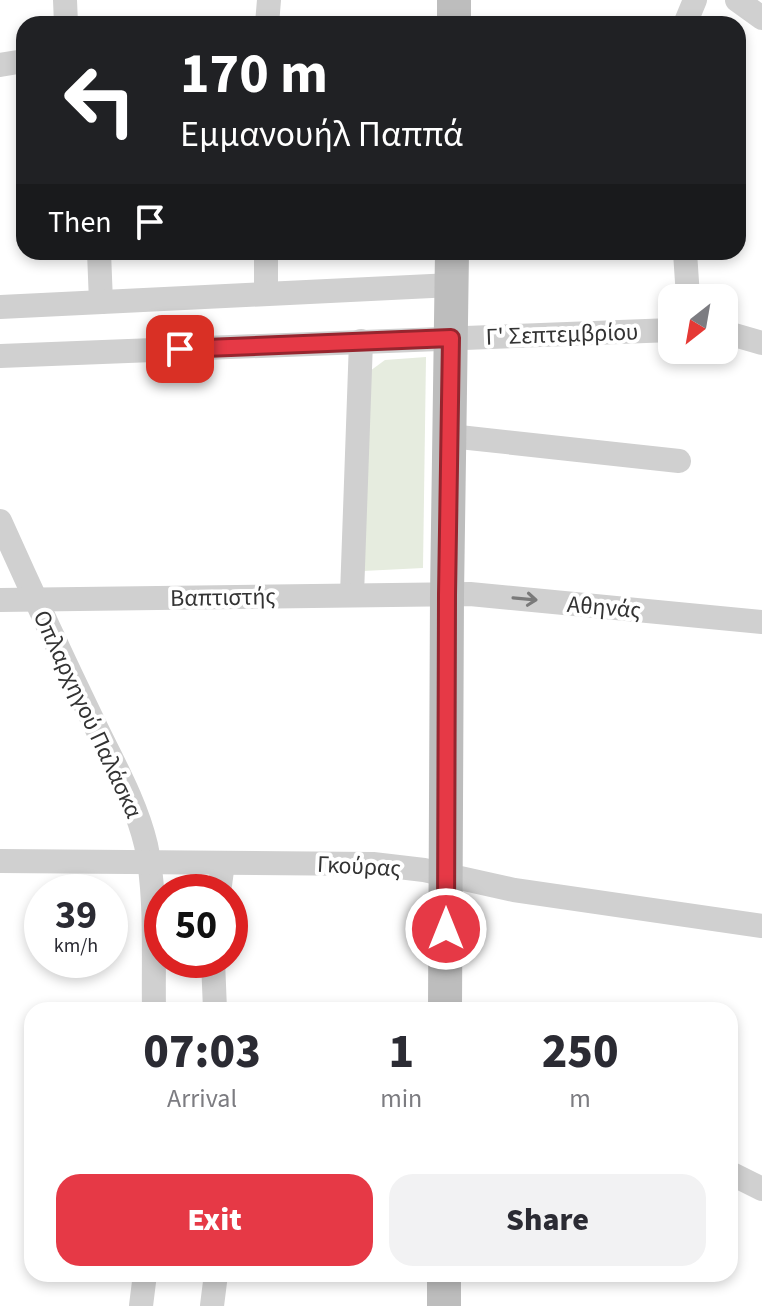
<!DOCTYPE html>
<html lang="en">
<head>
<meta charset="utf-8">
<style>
  body { margin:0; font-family:"Source Sans 3",sans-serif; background:#f2f2f3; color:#2b2b33; height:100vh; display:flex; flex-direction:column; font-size:30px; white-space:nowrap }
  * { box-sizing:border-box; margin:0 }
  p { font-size:26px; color:#7c7c81 }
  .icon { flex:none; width:44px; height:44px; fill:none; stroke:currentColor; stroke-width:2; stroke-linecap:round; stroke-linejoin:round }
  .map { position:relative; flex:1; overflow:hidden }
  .side { position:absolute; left:24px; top:1002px; width:714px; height:280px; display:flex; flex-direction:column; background:#fff; border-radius:24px; box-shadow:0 4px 12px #0003 }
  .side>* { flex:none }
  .guide { position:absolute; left:16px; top:16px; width:730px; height:244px; border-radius:24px; box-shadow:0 4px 12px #0003; background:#202124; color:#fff; overflow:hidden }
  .needle { width:52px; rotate:211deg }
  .buttons { position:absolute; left:658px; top:284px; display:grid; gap:16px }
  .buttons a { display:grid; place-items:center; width:80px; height:80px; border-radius:16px; background:#fff; box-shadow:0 4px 12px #0003; font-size:40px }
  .speed { position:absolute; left:24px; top:874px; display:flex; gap:16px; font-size:40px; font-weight:700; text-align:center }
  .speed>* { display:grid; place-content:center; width:104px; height:104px; border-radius:50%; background:#fff; box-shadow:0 4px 12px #0003; line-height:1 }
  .speed small { font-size:20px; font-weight:400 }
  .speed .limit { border:12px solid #d22; background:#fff; color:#111 }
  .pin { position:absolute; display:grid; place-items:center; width:68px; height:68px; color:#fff; margin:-34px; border-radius:16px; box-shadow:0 4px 12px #0006 }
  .me { position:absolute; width:88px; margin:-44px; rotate:0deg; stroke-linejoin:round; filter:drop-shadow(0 0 6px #0008) }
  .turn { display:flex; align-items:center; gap:28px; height:168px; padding:0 32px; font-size:36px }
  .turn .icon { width:104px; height:104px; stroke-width:2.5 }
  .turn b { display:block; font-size:56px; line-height:68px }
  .then { display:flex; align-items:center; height:76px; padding:0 32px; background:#0003; gap:16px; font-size:30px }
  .eta { display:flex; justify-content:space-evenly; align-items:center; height:136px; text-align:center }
  .eta b { font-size:48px; font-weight:800; line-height:56px }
  .cta { display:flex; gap:16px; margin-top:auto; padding:16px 32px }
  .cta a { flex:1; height:92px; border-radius:24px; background:#e63946; color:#fff; font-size:32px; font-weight:800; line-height:92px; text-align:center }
  .cta a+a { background:#f2f2f3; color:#2b2b33 }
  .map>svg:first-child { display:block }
  .green { fill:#e6ecdf }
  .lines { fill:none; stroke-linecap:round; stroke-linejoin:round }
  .minor { stroke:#d0d0d0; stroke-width:24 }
  .secondary { stroke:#bdbdbd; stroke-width:34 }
  .oneway { stroke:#7a7a7a }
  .route-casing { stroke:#96252e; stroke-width:20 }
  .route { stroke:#e63946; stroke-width:14 }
  .labels { text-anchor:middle; stroke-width:8; stroke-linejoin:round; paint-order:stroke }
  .street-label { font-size:24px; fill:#333; stroke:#fff }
</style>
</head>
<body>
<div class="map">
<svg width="762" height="1306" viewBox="0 0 762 1306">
  <rect width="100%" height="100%" fill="#fff"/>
  <polygon class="green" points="426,357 423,568 363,571 370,371 385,360"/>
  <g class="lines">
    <g class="minor">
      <polyline points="65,0 66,24"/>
      <polyline points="737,0 762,18"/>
      <polyline points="267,24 269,0"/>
      <polyline points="685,24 695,0"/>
      <polyline points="0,65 24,61"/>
      <polyline points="99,252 101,302"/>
      <polyline points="266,252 266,294"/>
      <polyline points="685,252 688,297"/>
      <polyline points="0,307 452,285"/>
      <polyline points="724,332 762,343"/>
      <polyline points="0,356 672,330"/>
      <polyline points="450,436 679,461"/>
      <path d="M0,521C30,588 61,655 93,721C112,761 136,802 146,845C157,894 153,959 154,1010"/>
      <polyline points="352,595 361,341"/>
      <polyline points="0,600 470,594 762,622"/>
      <polyline points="0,861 373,864 424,870 514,890 762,926"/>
      <polyline points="219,892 223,863"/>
      <polyline points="213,960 215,1010"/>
      <polyline points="730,1173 762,1189"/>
      <polyline points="141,1306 145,1274"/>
      <polyline points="212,1306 216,1274"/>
    </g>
    <g class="secondary">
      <polyline points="454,24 454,0"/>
      <polyline points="445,1010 447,595 452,252"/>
      <polyline points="444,1306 444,1274"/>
    </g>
  </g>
  <defs><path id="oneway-shaft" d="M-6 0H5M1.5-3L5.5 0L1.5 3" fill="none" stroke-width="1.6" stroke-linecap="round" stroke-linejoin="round" transform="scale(2)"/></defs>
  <use class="oneway" href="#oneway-shaft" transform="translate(525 599) rotate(5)"/>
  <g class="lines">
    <g class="route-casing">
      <polyline id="route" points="180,349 451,338 447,595 446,929"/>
    </g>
    <use href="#route" class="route"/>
  </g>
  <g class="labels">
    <g class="street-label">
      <text transform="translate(562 334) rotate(-2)" y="8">Γ' Σεπτεμβρίου</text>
      <text transform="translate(223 597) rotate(-1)" y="8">Βαπτιστής</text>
      <text transform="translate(604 607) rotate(5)" y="8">Αθηνάς</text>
      <text transform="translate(88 714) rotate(65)" y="8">Οπλαρχηγού Παλάσκα</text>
      <text transform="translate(359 866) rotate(3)" y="8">Γκούρας</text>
    </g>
  </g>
</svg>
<div class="buttons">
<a><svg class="needle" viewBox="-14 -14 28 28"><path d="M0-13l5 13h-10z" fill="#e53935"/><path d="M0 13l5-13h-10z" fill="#7c7c81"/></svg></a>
</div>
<div class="speed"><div>39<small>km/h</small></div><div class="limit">50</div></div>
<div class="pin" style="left:180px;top:349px;background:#d93025"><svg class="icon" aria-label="arrive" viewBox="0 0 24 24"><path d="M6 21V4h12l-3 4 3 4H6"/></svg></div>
<svg class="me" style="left:446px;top:929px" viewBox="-20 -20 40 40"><circle r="17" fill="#e63946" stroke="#fff" stroke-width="3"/><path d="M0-11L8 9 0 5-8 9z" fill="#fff"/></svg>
<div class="guide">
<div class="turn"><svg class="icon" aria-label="left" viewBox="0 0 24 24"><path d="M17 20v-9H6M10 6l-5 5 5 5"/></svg><div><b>170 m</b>Εμμανουήλ Παππά</div></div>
<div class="then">Then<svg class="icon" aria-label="arrive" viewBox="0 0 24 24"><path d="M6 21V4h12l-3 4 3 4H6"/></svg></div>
</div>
<section class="side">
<div class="eta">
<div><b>07:03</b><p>Arrival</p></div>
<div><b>1</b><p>min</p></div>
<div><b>250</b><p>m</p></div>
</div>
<div class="cta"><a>Exit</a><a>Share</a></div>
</section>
</div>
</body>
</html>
